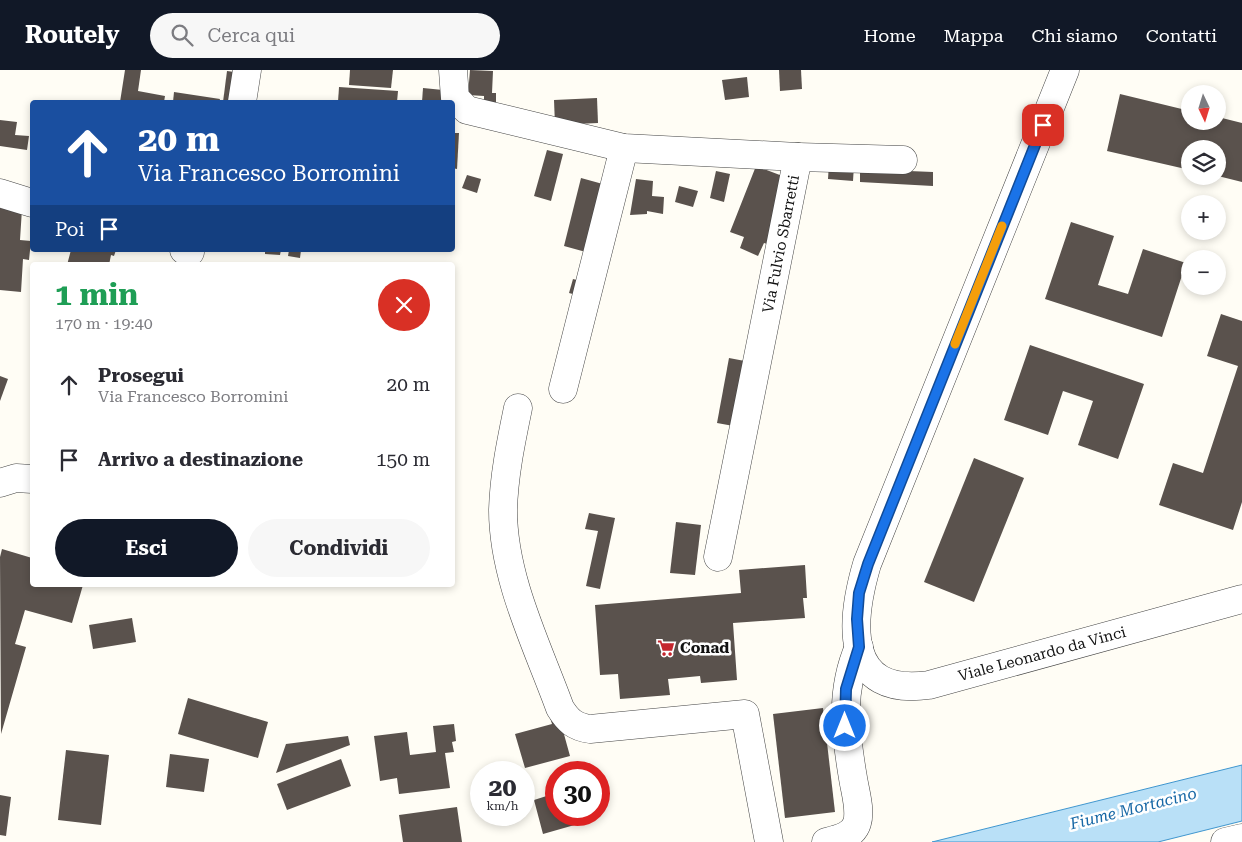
<!DOCTYPE html>
<html lang="it">
<head>
<meta charset="utf-8">
<style>
  body { margin:0; font-family:"Roboto Serif",serif; background:#f7f7f7; color:#2b2b33; height:100vh; display:flex; flex-direction:column; font-size:19px; white-space:nowrap }
  * { box-sizing:border-box; margin:0 }
  p { font-size:16px; color:#7c7c81 }
  .icon { flex:none; width:28px; height:28px; fill:none; stroke:currentColor; stroke-width:2; stroke-linecap:round; stroke-linejoin:round }
  .map { position:relative; flex:1; overflow:hidden }
  .details { position:absolute; left:30px; top:192px; width:425px; height:325px; display:flex; flex-direction:column; background:#fff; border-radius:5px; box-shadow:0 2px 8px #0003 }
  .details>* { flex:none }
  .banner { position:absolute; left:30px; top:30px; width:425px; height:152px; border-radius:5px; box-shadow:0 2px 8px #0003; background:#1a4fa0; color:#fff; overflow:hidden }
  .needle { width:32px; rotate:176deg }
  .fabs { position:absolute; left:1181px; top:15px; display:grid; gap:10px }
  .fabs a { display:grid; place-items:center; width:45px; height:45px; border-radius:50%; background:#fff; box-shadow:0 2px 8px #0003; font-size:25px }
  .speed { position:absolute; left:470px; top:691px; display:flex; gap:10px; font-size:25px; font-weight:700; text-align:center }
  .speed>* { display:grid; place-content:center; width:65px; height:65px; border-radius:50%; background:#fff; box-shadow:0 2px 8px #0003; line-height:1 }
  .speed small { font-size:12px; font-weight:400 }
  .speed .limit { border:8px solid #d22; background:#fff; color:#111 }
  .pin { position:absolute; display:grid; place-items:center; width:42px; height:42px; color:#fff; margin:-21px; border-radius:10px; box-shadow:0 2px 8px #0006 }
  .me { position:absolute; width:55px; margin:-28px; rotate:0deg; stroke-linejoin:round; filter:drop-shadow(0 0 4px #0008) }
  .turn { display:flex; align-items:center; gap:18px; height:105px; padding:0 25px; font-size:22px }
  .turn .icon { width:65px; height:65px; stroke-width:2.5 }
  .turn b { display:block; font-size:35px; line-height:42px }
  .then { display:flex; align-items:center; height:48px; padding:0 25px; background:#0003; gap:10px; font-size:19px }
  .round { display:grid; place-items:center; flex:none; width:52px; height:52px; border-radius:26px; background:#f7f7f7 }
  .overview { display:flex; align-items:center; justify-content:space-between; height:85px; padding:0 25px }
  h1 { font-size:30px; font-weight:700; line-height:38px; color:#1e9e55 }
  .action { display:flex; gap:10px; margin-top:auto; padding:10px 25px }
  .action a { flex:1; height:58px; border-radius:30px; background:#111827; color:#fff; font-size:20px; font-weight:700; line-height:58px; text-align:center }
  .action a+a { background:#f7f7f7; color:#2b2b33 }
  ul { padding:0; list-style:none }
  li { display:flex; align-items:center; gap:15px; height:75px; padding:0 25px }
  li div { flex:1 }
  li b { display:block; font-size:19px }
  li em { font-style:normal }
  header { display:flex; align-items:center; gap:30px; box-sizing:border-box; height:70px; padding:0 25px; background:#111827; color:#fff }
  header strong { font-size:24px }
  nav { display:flex; gap:28px; margin-inline-start:auto; font-size:18px }
  .search { width:350px; height:45px; background:#f7f7f7; display:flex; align-items:center; gap:12px; box-sizing:border-box; padding:0 18px; border-radius:28px; color:#7c7c81; font-size:19px }
  .map>svg:first-child { display:block }
  .water { fill:#b9e0f7; stroke:#3f96cf }
  .building { fill:#5a524d }
  .lines { fill:none; stroke-linecap:round; stroke-linejoin:round }
  .minor-casing { stroke:#444; stroke-width:29 }
  .minor { stroke:#fff; stroke-width:28 }
  .route-casing { stroke:#114b97; stroke-width:12 }
  .route { stroke:#1a73e8; stroke-width:9 }
  .slow { stroke:#f59e0b; stroke-width:9 }
  .labels { text-anchor:middle; stroke-width:5; stroke-linejoin:round; paint-order:stroke }
  .street-label { font-size:15px; fill:#111; stroke:#fff }
  .poi-label { font-size:15px; font-weight:bold; fill:#111; stroke:#fff; text-anchor:start }
  .water-label { font-size:16px; font-style:italic; fill:#1768a6; stroke:#fff }
</style>
</head>
<body>
<header>
<strong>Routely</strong>
<div class="search"><svg class="icon" aria-label="search" viewBox="0 0 24 24"><circle cx="10" cy="10" r="6"/><path d="M15 15l6 6"/></svg>Cerca qui</div>
<nav><a>Home</a><a>Mappa</a><a>Chi siamo</a><a>Contatti</a></nav>
</header>
<div class="map">
<svg width="1242" height="772" viewBox="0 0 1242 772">
  <rect width="100%" height="100%" fill="#fffdf5"/>
  <polygon class="water" points="1242,695 1242,751 1158,772 932,772"/>
  <g class="building">
    <polygon points="125,0 141,0 138,21 165,26 164,32 120,32"/>
    <polygon points="350,0 393,0 391,18 349,15"/>
    <polygon points="470,0 493,1 492,23 496,23 496,37 484,34 484,26 468,25"/>
    <polygon points="779,0 801,0 802,19 780,21"/>
    <polygon points="227,1 242,3 238,32 223,32"/>
    <polygon points="747,7 749,27 725,30 722,10"/>
    <polygon points="339,17 398,21 397,32 338,32"/>
    <polygon points="423,18 443,20 441,32 422,32"/>
    <polygon points="174,22 220,29 219,32 173,32"/>
    <polygon points="1120,24 1190,41 1190,51 1218,51 1218,47 1242,53 1242,112 1218,106 1218,79 1190,79 1190,100 1107,81"/>
    <polygon points="597,28 598,53 555,55 554,30"/>
    <polygon points="0,50 17,52 15,65 29,66 27,80 0,76"/>
    <polygon points="452,63 459,63 457,99 452,98"/>
    <polygon points="547,80 563,84 551,131 534,126"/>
    <polygon points="829,94 854,96 853,111 828,109"/>
    <polygon points="756,96 793,110 767,174 764,173 758,186 740,178 744,167 730,162"/>
    <polygon points="860,99 933,102 933,116 860,112"/>
    <polygon points="716,101 730,104 724,132 710,128"/>
    <polygon points="467,105 481,109 477,123 462,118"/>
    <polygon points="581,108 610,116 593,184 564,176"/>
    <polygon points="636,109 653,111 652,126 664,127 663,144 647,141 647,144 630,145"/>
    <polygon points="679,116 698,121 693,137 675,132"/>
    <polygon points="0,138 22,139 20,170 31,171 29,190 23,189 21,222 0,220"/>
    <polygon points="1071,152 1114,166 1098,215 1128,224 1143,179 1186,193 1162,267 1045,229"/>
    <polygon points="71,180 116,180 114,186 111,185 109,195 67,195"/>
    <polygon points="265,180 281,180 280,185 265,184"/>
    <polygon points="289,180 301,180 300,188 288,186"/>
    <polygon points="573,209 584,212 580,226 569,223"/>
    <polygon points="1221,244 1242,251 1242,432 1233,460 1159,435 1173,393 1203,403 1238,296 1207,286"/>
    <polygon points="1030,275 1144,314 1118,389 1078,375 1093,331 1063,321 1048,365 1004,350"/>
    <polygon points="729,288 750,292 739,357 717,353"/>
    <polygon points="0,306 8,309 0,331"/>
    <polygon points="974,388 1024,408 974,532 924,512"/>
    <polygon points="589,443 615,448 600,519 586,516 598,461 585,459"/>
    <polygon points="676,452 701,455 695,505 670,503"/>
    <polygon points="2,479 32,488 32,515 83,515 72,553 25,540 15,574 26,577 1,664 0,487"/>
    <polygon points="805,495 807,528 803,528 805,548 733,553 737,610 701,613 700,606 668,609 670,625 620,629 618,604 600,605 595,535 741,523 739,500"/>
    <polygon points="132,548 136,572 93,579 89,555"/>
    <polygon points="188,628 268,652 258,688 178,664"/>
    <polygon points="823,638 835,742 785,748 773,644"/>
    <polygon points="557,639 570,686 525,698 515,664 552,654 548,641"/>
    <polygon points="454,654 456,671 452,672 454,682 445,683 450,718 399,724 397,708 380,711 374,666 407,662 410,685 436,682 433,656"/>
    <polygon points="348,666 350,675 276,703 286,674"/>
    <polygon points="66,680 109,685 101,755 58,750"/>
    <polygon points="170,684 209,689 204,722 166,717"/>
    <polygon points="341,689 351,716 287,740 277,714"/>
    <polygon points="556,723 556,745 576,745 578,754 543,764 534,730"/>
    <polygon points="0,725 11,727 6,766 0,765"/>
    <polygon points="457,737 462,772 403,772 399,745"/>
  </g>
  <g class="lines">
    <g class="minor-casing">
      <g id="minor">
        <polyline points="453,0 455,28 467,40 624,78 798,87 718,487"/>
        <path d="M1065,0L867,494C850,552 843,627 929,615L1242,529"/>
        <polyline points="242,32 247,0"/>
        <polyline points="798,87 903,90"/>
        <polyline points="0,123 32,133"/>
        <polyline points="184,180 190,182"/>
        <polyline points="563,319 624,78"/>
        <path d="M518,338C511,372 504,405 503,440C503,508 537,575 560,638C568,651 575,657 590,659L745,644L769,772"/>
        <polyline points="0,413 16,408 32,409"/>
        <path d="M826,772C838,769 853,766 857,753C861,740 855,721 853,708C845,661 840,621 859,577"/>
        <polyline points="1225,772 1242,768"/>
      </g>
    </g>
    <use href="#minor" class="minor"/>
  </g>
  <g class="lines">
    <g class="route-casing">
      <polyline id="route" points="845,656 846,619 859,577 857,549 859,523 868,494 1043,55"/>
    </g>
    <use href="#route" class="route"/>
    <polyline class="slow" points="955,274 1002,156"/>
  </g>
  <defs>
    <g id="supermarket-bare" transform="scale(1.35)"><path d="M-6-5.5h2.5l.6 2H6L4.5 2H-2.5L-4.4-4H-6ZM-1.5 3.2a1.3 1.3 0 1 0 .1 0ZM3 3.2a1.3 1.3 0 1 0 .1 0Z" fill="#c4262e" stroke="#fff" stroke-width="2.5" paint-order="stroke"/></g>
  </defs>
  <g fill-rule="evenodd">
    <use href="#supermarket-bare" x="666" y="578"/>
  </g>
  <g class="labels">
    <g class="street-label">
      <text transform="translate(781 174) rotate(-79)" y="5">Via Fulvio Sbarretti</text>
      <text transform="translate(1042 584) rotate(-15)" y="5">Viale Leonardo da Vinci</text>
    </g>
    <g class="poi-label">
      <text x="680" y="583">Conad</text>
    </g>
    <g class="water-label">
      <text transform="translate(1133 738) rotate(-14)" y="6">Fiume Mortacino</text>
    </g>
  </g>
</svg>
<div class="fabs">
<a><svg class="needle" viewBox="-14 -14 28 28"><path d="M0-13l5 13h-10z" fill="#e53935"/><path d="M0 13l5-13h-10z" fill="#7c7c81"/></svg></a>
<a><svg class="icon" aria-label="layers" viewBox="0 0 24 24"><path d="M12 4l9 5-9 5-9-5zM3 14l9 5 9-5"/></svg></a>
<a>+</a>
<a>−</a>
</div>
<div class="speed"><div>20<small>km/h</small></div><div class="limit">30</div></div>
<div class="pin" style="left:1043px;top:55px;background:#d93025"><svg class="icon" aria-label="arrive" viewBox="0 0 24 24"><path d="M6 21V4h12l-3 4 3 4H6"/></svg></div>
<svg class="me" style="left:845px;top:656px" viewBox="-20 -20 40 40"><circle r="17" fill="#1a73e8" stroke="#fff" stroke-width="3"/><path d="M0-11L8 9 0 5-8 9z" fill="#fff"/></svg>
<div class="banner">
<div class="turn"><svg class="icon" aria-label="ahead" viewBox="0 0 24 24"><path d="M12 20V5M6 11l6-6 6 6"/></svg><div><b>20 m</b>Via Francesco Borromini</div></div>
<div class="then">Poi<svg class="icon" aria-label="arrive" viewBox="0 0 24 24"><path d="M6 21V4h12l-3 4 3 4H6"/></svg></div>
</div>
<section class="details">
<div class="overview"><div><h1>1 min</h1><p>170 m · 19:40</p></div><a class="round" style="background:#d93025;color:#fff"><svg class="icon" aria-label="close" viewBox="0 0 24 24"><path d="M6 6l12 12M18 6L6 18"/></svg></a></div>
<ul>
<li><svg class="icon" aria-label="ahead" viewBox="0 0 24 24"><path d="M12 20V5M6 11l6-6 6 6"/></svg><div><b>Prosegui</b><p>Via Francesco Borromini</p></div><em>20 m</em></li>
<li><svg class="icon" aria-label="arrive" viewBox="0 0 24 24"><path d="M6 21V4h12l-3 4 3 4H6"/></svg><div><b>Arrivo a destinazione</b></div><em>150 m</em></li>
</ul>
<div class="action"><a>Esci</a><a>Condividi</a></div>
</section>
</div>
</body>
</html>
